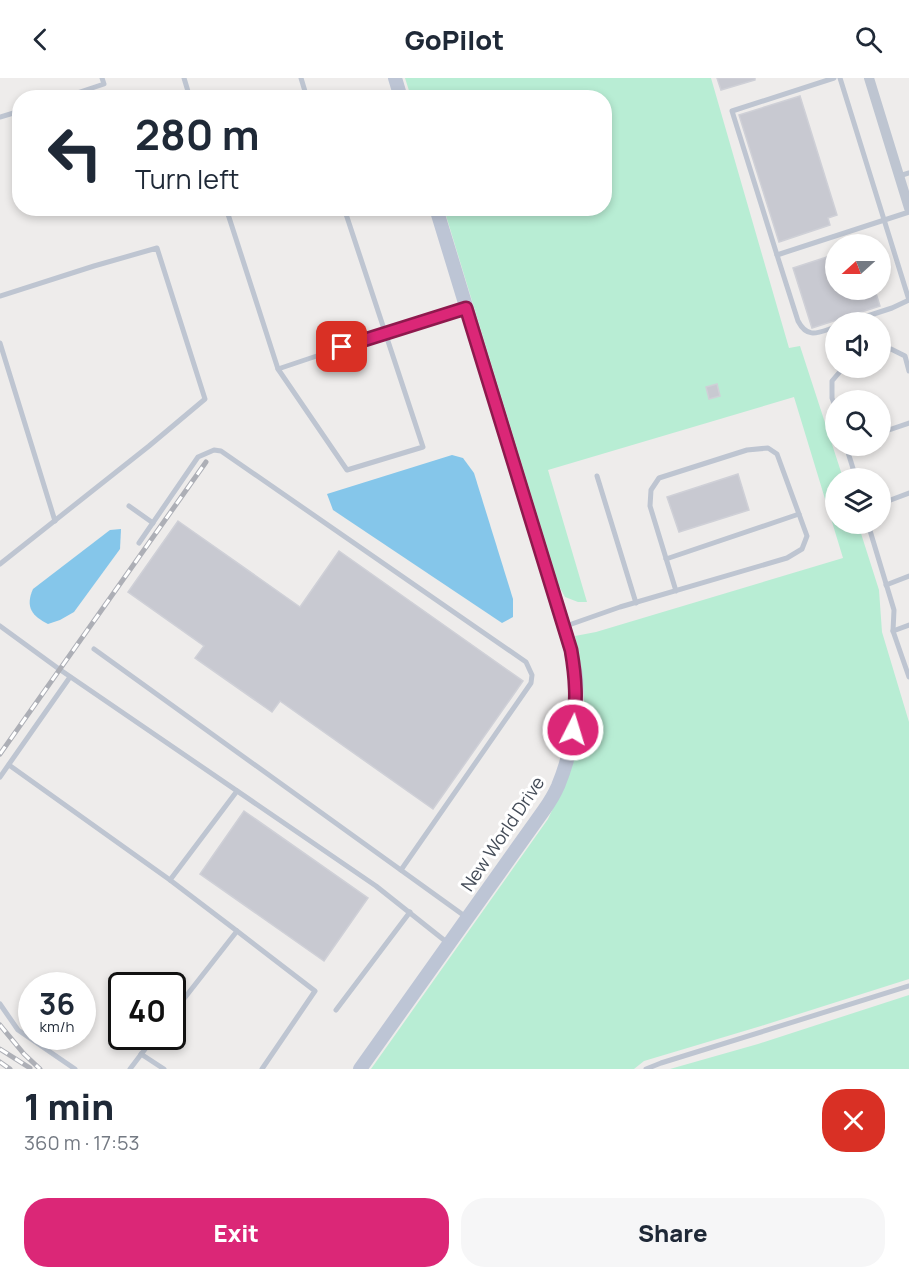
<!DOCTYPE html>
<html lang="en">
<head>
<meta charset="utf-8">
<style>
  body { margin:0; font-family:Manrope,sans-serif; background:#f6f6f7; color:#1f2937; height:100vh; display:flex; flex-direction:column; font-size:22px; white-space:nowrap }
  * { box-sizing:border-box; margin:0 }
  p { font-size:20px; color:#747a83 }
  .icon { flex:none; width:33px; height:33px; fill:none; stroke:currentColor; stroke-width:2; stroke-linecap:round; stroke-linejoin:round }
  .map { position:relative; height:991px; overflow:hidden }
  .panel { display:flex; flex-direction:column; background:#fff; flex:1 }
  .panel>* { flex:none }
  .guide { position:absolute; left:12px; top:12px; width:600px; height:126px; border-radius:24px; box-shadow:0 3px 9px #0003; background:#fff; color:#1f2937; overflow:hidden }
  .needle { width:39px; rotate:249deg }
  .fabs { position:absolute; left:825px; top:156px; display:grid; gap:12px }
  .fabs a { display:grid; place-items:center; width:66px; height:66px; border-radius:50%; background:#fff; box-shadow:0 3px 9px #0003; font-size:30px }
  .speed { position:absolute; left:18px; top:894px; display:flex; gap:12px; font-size:30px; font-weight:700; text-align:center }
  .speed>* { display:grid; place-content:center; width:78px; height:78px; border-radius:50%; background:#fff; box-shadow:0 3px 9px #0003; line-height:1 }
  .speed small { font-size:15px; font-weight:400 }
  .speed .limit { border:3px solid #111; border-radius:9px; background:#fff; color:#111 }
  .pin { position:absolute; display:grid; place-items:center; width:51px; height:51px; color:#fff; margin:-26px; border-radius:12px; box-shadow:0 3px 9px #0006 }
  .me { position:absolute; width:66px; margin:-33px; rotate:5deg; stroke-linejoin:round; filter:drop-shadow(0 0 4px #0008) }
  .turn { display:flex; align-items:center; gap:21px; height:126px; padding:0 24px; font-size:27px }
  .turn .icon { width:78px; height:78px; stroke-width:2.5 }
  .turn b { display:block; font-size:42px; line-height:51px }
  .round { display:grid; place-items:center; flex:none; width:63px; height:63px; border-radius:24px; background:#f6f6f7 }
  .head { display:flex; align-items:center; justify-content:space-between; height:102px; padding:0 24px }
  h1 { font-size:36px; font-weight:800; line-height:45px }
  .primary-button { display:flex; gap:12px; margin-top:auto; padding:12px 24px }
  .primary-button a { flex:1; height:69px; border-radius:24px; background:#db2777; color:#fff; font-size:24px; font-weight:800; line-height:69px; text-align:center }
  .primary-button a+a { background:#f6f6f7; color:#1f2937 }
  header { display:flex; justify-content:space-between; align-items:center; height:78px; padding:0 24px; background:#fff; font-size:27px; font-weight:800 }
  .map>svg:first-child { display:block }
  .green { fill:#b8edd4 }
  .water { fill:#85c6ea }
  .building { fill:#c8c9d1; stroke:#cfd0d7; stroke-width:1.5 }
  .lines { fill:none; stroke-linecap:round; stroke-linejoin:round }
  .lane { stroke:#bec5d1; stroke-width:5 }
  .street { stroke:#bec5d1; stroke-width:10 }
  .secondary { stroke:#bdc5d5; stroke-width:14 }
  .rail-casing { stroke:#adafb6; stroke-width:5 }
  .rail { stroke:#fff; stroke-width:3; stroke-dasharray:9; stroke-linecap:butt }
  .route-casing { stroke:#8e194d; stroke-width:15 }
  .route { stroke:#db2777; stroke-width:10 }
  .labels { text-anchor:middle; stroke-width:6; stroke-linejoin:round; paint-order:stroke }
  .street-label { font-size:18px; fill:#444c58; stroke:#fff }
</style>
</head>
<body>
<header><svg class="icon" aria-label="back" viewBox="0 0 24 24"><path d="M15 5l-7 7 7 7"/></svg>GoPilot<svg class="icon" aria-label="search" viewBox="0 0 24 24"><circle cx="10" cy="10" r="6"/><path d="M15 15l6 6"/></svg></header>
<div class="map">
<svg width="909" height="991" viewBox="0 0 909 991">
  <rect width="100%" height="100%" fill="#eeeceb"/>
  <g class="green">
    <path d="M405,0H711L789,270L800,268L843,400H836V446H858L879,512L882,554L909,644V901L761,948L644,983L634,991H371L548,741C564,707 581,670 584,631C585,607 579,582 575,558L596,554L843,480L794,319L548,392L587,524H578L565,519L559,508L444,131L604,130V20L411,19Z"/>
    <polygon points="909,917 909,991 670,991 758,966"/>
  </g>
  <g class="water">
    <polygon points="452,377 463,380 474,395 513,521 513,539 502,545 333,432 327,416"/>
    <path d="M121,451L120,471L74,534L60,542L48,546C32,538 25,529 33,511L110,452Z"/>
  </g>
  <g class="building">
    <polygon points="717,0 755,0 755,2 721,12"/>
    <polygon points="800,18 837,137 828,140 830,147 779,164 739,37"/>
    <polygon points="836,176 836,212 875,212 880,228 812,250 793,190"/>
    <polygon points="717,306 720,318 709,321 706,309"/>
    <polygon points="738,396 749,432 679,454 667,419"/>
    <polygon points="178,443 300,529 339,473 523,603 433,731 280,623 272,634 195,580 204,568 128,514"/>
    <polygon points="244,733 368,820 324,883 200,796"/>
  </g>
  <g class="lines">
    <g class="lane">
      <polyline points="184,0 190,20"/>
      <polyline points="301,0 307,20"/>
      <polyline points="834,0 732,33 777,177 909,134"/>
      <polyline points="840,0 909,222"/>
      <polyline points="62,20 104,6 102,0"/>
      <polyline points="0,39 20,33"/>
      <polyline points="899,98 909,95"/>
      <polyline points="226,130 278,291 347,392 423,369 344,130"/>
      <path d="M777,177L798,243C808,262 819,254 836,249"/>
      <polyline points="0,218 94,188 157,170 205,321 149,368 0,486"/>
      <polyline points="849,244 892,230 909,222"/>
      <polyline points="0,265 55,443"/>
      <polyline points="880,275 891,271 905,278 909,293"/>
      <polyline points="278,291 385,255 429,243 465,231"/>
      <polyline points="836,331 832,320 832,303 843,290"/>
      <polyline points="880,355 909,345"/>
      <polyline points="846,368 856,400"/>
      <polyline points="597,398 636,525"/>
      <polyline points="880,426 909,415"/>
      <polyline points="129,428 153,445"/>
      <polyline points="868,446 894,532 893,553"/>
      <polyline points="139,465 198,379 214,372 221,373 526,584 532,597 531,605 401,792"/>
      <polyline points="666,481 799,436"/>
      <polyline points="886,507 909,498"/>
      <polyline points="909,547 893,553 909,599"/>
      <polyline points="0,548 59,591 376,808 449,866"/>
      <polyline points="566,548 620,529 787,480 802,471 807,458 777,376 768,370 747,372 659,400 651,412 650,428 676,513"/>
      <polyline points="94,571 466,839"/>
      <polyline points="9,687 170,802"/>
      <polyline points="0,699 70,599"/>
      <polyline points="237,853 315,913 262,991"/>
      <polyline points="0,926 18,952 75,991"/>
      <polyline points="336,932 410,834"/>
      <polyline points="172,936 237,853 170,802 237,713"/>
      <polyline points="141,976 164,991"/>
      <polyline points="130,991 155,958"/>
      <polyline points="646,991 661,985 909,908"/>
    </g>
    <polyline class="street" points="869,0 909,130"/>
    <g class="secondary">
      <polyline points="395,0 401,20"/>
      <path d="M360,991L544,732C549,725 554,717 558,708C572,674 578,635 576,599C574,582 569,565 564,549L436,130"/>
    </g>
    <g class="rail-casing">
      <g id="rail">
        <polyline points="0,676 206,384"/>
        <polyline points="0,947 24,976 40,991"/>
        <polyline points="0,971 30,990"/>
        <polyline points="0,984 10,991"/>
      </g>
    </g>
    <use href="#rail" class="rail"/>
  </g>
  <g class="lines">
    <g class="route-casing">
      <path id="route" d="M342,269L466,230L571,572C576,601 577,623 573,652"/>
    </g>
    <use href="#route" class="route"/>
  </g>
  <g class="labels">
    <g class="street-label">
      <text transform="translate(503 756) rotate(-56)" y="6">New World Drive</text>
    </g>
  </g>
</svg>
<div class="fabs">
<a><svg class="needle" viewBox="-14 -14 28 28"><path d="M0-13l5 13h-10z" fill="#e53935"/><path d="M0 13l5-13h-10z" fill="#747a83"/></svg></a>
<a><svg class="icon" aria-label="sound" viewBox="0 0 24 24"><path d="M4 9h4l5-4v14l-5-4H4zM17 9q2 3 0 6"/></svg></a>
<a><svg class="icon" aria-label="search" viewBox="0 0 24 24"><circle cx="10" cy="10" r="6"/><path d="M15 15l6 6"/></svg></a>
<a><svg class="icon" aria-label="layers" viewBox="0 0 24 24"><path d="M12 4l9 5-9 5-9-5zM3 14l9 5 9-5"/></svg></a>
</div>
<div class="speed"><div>36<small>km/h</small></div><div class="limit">40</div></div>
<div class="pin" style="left:342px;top:269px;background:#d93025"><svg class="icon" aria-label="arrive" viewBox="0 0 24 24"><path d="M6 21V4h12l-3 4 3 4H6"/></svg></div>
<svg class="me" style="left:573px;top:652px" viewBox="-20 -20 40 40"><circle r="17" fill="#db2777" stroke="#fff" stroke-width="3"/><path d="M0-11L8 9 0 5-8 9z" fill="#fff"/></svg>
<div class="guide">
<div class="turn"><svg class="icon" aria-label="left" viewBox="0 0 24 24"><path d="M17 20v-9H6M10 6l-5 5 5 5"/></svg><div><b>280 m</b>Turn left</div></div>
</div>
</div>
<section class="panel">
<div class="head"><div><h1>1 min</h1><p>360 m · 17:53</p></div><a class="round" style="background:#d93025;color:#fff"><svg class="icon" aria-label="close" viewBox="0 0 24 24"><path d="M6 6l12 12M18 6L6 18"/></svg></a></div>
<div class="primary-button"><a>Exit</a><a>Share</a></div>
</section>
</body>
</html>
